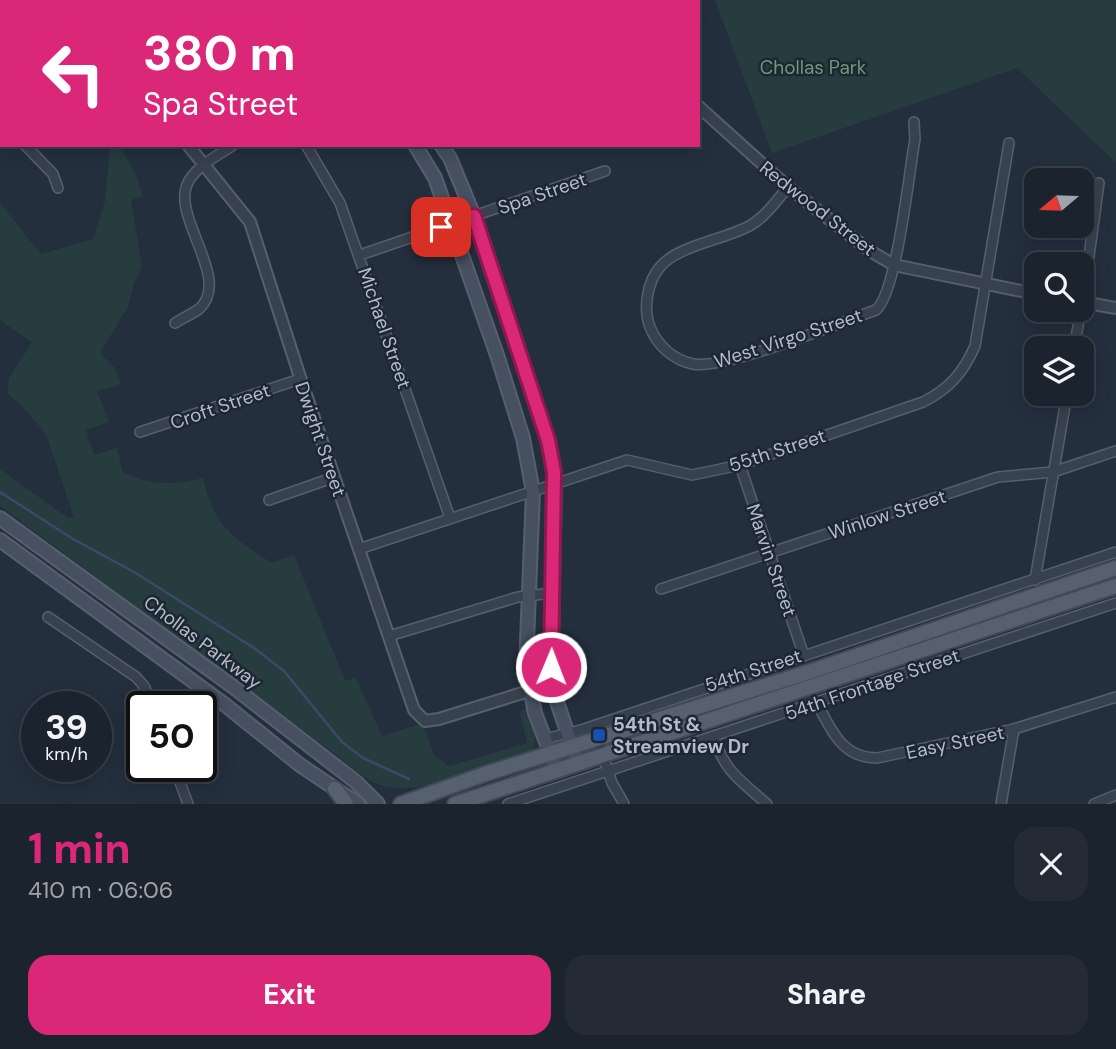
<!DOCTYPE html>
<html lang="en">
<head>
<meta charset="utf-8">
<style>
  body { margin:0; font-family:"DM Sans",sans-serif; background:#242b36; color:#f1f3f6; height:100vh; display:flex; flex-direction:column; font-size:26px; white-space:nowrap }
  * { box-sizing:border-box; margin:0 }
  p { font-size:23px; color:#a0a4aa }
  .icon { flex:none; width:38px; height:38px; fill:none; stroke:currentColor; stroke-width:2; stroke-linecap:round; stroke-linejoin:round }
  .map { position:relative; height:804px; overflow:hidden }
  .panel { display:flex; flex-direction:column; background:#1b232e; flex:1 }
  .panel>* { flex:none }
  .top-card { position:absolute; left:0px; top:0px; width:700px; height:147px; box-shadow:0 4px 18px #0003,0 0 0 2px #39404a; background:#db2777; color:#fff; overflow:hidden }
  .needle { width:46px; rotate:251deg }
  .tools { position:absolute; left:1024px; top:168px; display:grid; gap:14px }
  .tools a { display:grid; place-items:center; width:70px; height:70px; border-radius:14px; background:#1b232e; box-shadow:0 4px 18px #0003,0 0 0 2px #39404a; font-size:35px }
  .speed { position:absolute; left:21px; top:691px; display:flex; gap:14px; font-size:35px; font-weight:700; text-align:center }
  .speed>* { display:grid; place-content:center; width:91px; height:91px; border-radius:50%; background:#1b232e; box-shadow:0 4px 18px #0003,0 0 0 2px #39404a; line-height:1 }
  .speed small { font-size:18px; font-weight:400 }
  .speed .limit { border:4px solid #111; border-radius:10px; background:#fff; color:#111 }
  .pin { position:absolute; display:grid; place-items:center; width:60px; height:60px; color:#fff; margin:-30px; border-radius:14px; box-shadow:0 4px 10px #0006 }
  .me { position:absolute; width:77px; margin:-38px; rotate:1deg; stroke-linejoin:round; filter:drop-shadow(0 0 5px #0008) }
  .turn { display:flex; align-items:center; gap:24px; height:147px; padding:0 28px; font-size:32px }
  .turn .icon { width:91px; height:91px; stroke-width:2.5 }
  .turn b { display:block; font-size:49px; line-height:60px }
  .round { display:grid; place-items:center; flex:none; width:74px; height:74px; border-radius:21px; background:#242b36 }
  .summary { display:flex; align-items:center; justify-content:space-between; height:119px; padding:0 28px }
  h1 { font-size:42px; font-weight:800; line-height:52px; color:#db2777 }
  .action { display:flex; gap:14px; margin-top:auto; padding:14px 28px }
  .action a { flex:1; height:80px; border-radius:21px; background:#db2777; color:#fff; font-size:28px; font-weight:800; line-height:80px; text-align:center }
  .action a+a { background:#242b36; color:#f1f3f6 }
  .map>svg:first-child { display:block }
  .green { fill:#263c3f }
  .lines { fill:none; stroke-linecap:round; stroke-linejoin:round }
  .stream { stroke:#394c67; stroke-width:2.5 }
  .minor-casing { stroke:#565f6c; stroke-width:12 }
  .tertiary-casing { stroke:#565f6c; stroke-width:14 }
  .secondary-casing { stroke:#565f6c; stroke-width:16 }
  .primary-casing { stroke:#414a57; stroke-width:18 }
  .minor { stroke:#38414e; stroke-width:9 }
  .tertiary { stroke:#38414e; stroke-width:10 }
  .secondary { stroke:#465061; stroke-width:12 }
  .primary { stroke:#56606e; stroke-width:14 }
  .route-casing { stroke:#8e194d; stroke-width:18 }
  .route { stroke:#db2777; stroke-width:12 }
  .transit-dot { fill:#1a4fb4; stroke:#1d2633; stroke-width:2.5 }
  .labels { text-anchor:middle; stroke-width:5; stroke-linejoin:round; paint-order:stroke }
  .park-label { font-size:19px; fill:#6b9a76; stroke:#1d2633 }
  .street-label { font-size:19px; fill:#b4bcc9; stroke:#1d2633 }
  .poi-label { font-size:19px; font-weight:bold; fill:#b4bcc9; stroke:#1d2633; text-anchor:start }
</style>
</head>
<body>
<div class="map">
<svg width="1116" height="804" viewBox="0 0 1116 804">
  <rect width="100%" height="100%" fill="#242f3e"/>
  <g class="green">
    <polygon points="715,0 1116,0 1116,163 1017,68 772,153"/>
    <path d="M110,145H118C130,162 137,176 143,196L131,200L142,267L134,283L128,307L100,353L114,367L121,385L97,391L109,422L86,430L94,455L117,448L123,472C150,486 174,485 203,478C215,528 231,535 271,563L294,555L345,681L356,678L382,736L417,725L425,729L434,756L449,766L527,743L520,712L526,708L535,736L533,751C493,765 422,798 380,785C363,779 349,766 335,754L0,506V469L68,518L74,517L46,434L22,406L7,393L9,378L32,342L0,320V203L41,254L93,239L105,201Z"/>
  </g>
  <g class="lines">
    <polyline class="stream" points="0,492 73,539 134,572 254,648 284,671 342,742 363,758 409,779"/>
    <g class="minor-casing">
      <g id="minor">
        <polyline points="231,0 231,2"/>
        <polyline points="547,0 547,2"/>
        <polyline points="0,119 2,121"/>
        <polyline points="25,145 53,174 58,188"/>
        <polyline points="306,145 340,203 450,518"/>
        <path d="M788,187C777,200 766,216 751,225C725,240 678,245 660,267C647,282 643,309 650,327C657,345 673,360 693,364C725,370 839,323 876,310C897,292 909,172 915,139L914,122"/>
        <polyline points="360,255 605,171"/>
        <polyline points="1082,307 1099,183"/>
        <path d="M175,323C183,318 192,314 199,309C234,278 166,213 190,179C200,164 219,155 233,145"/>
        <polyline points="1074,348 1081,310"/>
        <polyline points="140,432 300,379"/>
        <polyline points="740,465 804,656"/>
        <polyline points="269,500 335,477"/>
        <path d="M359,549L627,460L692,475L740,465L923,402C949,389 963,373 975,346L1009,143"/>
        <polyline points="1035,580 1067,394"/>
        <polyline points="661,589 998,477 1053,472 1116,451"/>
        <polyline points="48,617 136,677 144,686 154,707"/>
        <polyline points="389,636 518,597 552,593"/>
        <path d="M817,703C831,730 842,758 877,758L1014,729L1116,697"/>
        <path d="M714,737C724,771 741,781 767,804"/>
        <polyline points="545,739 584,729 1116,552"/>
        <polyline points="598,740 612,783 624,804"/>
        <polyline points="174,766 188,804"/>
        <polyline points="508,804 1116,603"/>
        <polyline points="1001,804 1014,729"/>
        <polyline points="1094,804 1116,795"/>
      </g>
    </g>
    <g class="tertiary-casing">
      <g id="tertiary">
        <polyline points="648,0 648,2"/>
        <polyline points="0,33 2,33"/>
        <polyline points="698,106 788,187 870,251 894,265 1036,294"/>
        <polyline points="188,145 250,222 300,377 414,710 425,721 439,719 551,684"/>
        <polyline points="1082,302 1116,308"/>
      </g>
    </g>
    <g class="secondary-casing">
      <g id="secondary">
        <polyline points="321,0 322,2"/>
        <polyline points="349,0 350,2"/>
        <polyline points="415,145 435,178 498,358 523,438 533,492 526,667 535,713 557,771"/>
        <polyline points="441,145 450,158 474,216 548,440 555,484 551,684 578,764"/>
        <polyline points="0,518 232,686 356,782 378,804"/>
        <polyline points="0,540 224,704 300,765 358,804"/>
      </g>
    </g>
    <g class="primary-casing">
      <g id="primary">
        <polyline points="335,789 346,804"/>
        <polyline points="401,804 485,774 812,671 1116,568"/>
        <polyline points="455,804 1116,586"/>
      </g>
    </g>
    <use href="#minor" class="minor"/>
    <use href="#tertiary" class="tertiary"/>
    <use href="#secondary" class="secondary"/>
    <use href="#primary" class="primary"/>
  </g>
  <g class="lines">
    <g class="route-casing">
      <polyline id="route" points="441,227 474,216 548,440 554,472 551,667"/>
    </g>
    <use href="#route" class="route"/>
  </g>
  <rect class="transit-dot" x="592" y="728" width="14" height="14" rx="3.5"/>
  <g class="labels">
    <g class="park-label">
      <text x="813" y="74">Chollas Park</text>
    </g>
    <g class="street-label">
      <text transform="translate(542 193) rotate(-19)" y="7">Spa Street</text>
      <text transform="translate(818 208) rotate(38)" y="7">Redwood Street</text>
      <text transform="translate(385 328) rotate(71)" y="7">Michael Street</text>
      <text transform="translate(788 338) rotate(-18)" y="7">West Virgo Street</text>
      <text transform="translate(220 406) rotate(-19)" y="7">Croft Street</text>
      <text transform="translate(321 439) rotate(71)" y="7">Dwight Street</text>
      <text transform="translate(777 450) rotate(-18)" y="7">55th Street</text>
      <text transform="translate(887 514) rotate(-18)" y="7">Winlow Street</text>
      <text transform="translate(772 560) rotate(71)" y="7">Marvin Street</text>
      <text transform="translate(203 642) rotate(37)" y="7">Chollas Parkway</text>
      <text transform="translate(753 670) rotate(-18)" y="7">54th Street</text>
      <text transform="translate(872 684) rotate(-19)" y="7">54th Frontage Street</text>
      <text transform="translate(955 742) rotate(-12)" y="7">Easy Street</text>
    </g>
    <g class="poi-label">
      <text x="613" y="731">54th St &amp;<tspan x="613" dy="22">Streamview Dr</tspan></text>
    </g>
  </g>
</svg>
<div class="tools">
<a><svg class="needle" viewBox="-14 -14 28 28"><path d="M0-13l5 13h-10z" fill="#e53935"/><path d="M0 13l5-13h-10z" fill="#a0a4aa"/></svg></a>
<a><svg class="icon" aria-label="search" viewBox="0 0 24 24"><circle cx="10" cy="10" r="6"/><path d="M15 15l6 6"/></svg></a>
<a><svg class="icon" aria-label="layers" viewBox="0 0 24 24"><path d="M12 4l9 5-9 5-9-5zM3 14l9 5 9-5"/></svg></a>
</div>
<div class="speed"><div>39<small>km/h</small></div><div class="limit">50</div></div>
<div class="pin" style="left:441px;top:227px;background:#d93025"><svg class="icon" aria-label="arrive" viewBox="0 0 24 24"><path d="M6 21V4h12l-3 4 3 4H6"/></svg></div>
<svg class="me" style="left:551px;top:667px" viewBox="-20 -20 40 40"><circle r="17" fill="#db2777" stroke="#fff" stroke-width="3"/><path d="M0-11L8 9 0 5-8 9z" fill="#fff"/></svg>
<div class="top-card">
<div class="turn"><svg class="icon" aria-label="left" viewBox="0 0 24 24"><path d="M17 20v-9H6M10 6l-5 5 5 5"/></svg><div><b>380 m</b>Spa Street</div></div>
</div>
</div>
<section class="panel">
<div class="summary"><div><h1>1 min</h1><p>410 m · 06:06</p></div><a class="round"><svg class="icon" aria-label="close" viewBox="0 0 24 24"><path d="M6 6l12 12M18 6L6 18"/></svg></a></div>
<div class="action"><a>Exit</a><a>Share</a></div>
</section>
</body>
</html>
